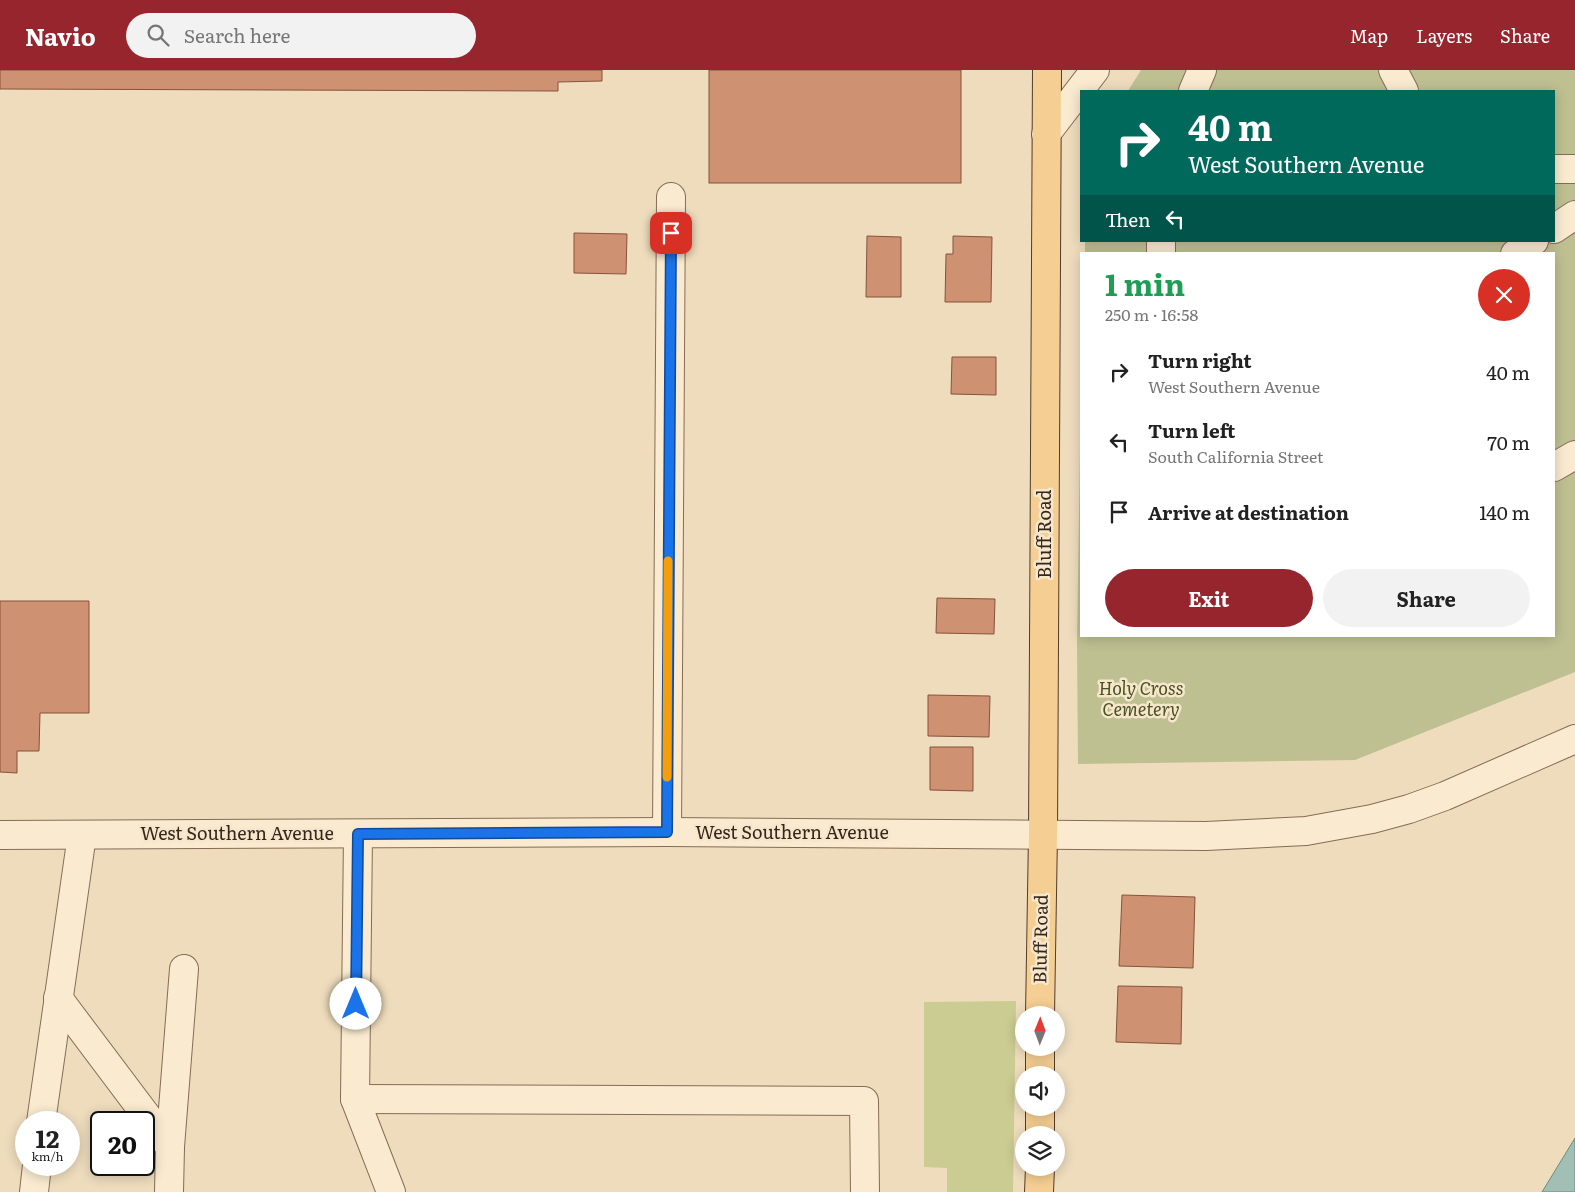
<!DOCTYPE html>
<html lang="en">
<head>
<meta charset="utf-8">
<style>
  body { margin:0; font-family:Literata,serif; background:#f2f2f2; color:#222; height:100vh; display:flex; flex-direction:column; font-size:19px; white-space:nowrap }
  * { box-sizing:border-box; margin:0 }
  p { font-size:16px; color:#767676 }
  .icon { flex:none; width:28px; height:28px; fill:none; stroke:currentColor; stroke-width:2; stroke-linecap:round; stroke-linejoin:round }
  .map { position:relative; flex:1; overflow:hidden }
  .details { position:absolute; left:1080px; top:182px; width:475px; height:385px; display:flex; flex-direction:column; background:#fff; border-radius:0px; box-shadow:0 2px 12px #0003 }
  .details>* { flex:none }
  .hud { position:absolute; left:1080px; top:20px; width:475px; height:152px; border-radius:0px; box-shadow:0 2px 12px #0003; background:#00695c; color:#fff; overflow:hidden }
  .needle { width:32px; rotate:1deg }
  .fabs { position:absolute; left:1015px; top:936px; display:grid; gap:10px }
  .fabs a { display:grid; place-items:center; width:50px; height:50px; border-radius:50%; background:#fff; box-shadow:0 2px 12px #0003; font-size:25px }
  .speed { position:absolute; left:15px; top:1041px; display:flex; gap:10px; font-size:25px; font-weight:700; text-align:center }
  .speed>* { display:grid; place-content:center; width:65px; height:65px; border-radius:50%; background:#fff; box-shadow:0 2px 12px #0003; line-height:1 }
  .speed small { font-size:12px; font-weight:400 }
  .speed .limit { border:2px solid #111; border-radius:8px; background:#fff; color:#111 }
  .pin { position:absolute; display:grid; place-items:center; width:42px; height:42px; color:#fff; margin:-21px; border-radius:10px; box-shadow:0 2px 8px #0006 }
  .me { position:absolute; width:55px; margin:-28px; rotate:0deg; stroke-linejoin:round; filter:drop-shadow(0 0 4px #0008) }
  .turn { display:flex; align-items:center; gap:18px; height:105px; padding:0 25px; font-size:22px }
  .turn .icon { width:65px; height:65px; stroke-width:2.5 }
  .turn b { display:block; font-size:35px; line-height:42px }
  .then { display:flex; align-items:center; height:48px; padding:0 25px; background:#0003; gap:10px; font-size:19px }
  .round { display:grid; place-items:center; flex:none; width:52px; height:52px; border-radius:26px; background:#f2f2f2 }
  .head { display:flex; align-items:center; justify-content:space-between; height:85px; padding:0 25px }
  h1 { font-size:30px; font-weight:700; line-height:38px; color:#1e9e55 }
  .primary-button { display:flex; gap:10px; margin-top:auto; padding:10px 25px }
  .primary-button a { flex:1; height:58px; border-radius:30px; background:#97252e; color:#fff; font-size:20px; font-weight:700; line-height:58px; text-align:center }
  .primary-button a+a { background:#f2f2f2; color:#222 }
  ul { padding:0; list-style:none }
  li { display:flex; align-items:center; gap:15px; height:70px; padding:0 25px }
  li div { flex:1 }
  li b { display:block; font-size:19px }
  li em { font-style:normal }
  header { display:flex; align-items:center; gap:30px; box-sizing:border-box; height:70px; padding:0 25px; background:#97252e; color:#fff }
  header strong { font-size:24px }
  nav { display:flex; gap:28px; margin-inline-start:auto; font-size:18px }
  .search { width:350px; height:45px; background:#f2f2f2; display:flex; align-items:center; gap:12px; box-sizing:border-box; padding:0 18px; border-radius:28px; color:#767676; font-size:19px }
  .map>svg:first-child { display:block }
  .green { fill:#cacc91 }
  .cemetery { fill:#bec091 }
  .water { fill:#a1bfb4; stroke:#688d81 }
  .building { fill:#ce9171; stroke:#86533b }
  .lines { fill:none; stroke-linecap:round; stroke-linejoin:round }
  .minor-casing { stroke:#866c56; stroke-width:30 }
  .major-casing { stroke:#543b2b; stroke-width:30 }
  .minor { stroke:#f9ead0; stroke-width:28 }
  .major { stroke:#f4ce92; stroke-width:28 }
  .route-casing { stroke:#114b97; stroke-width:12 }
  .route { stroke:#1a73e8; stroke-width:9 }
  .slow { stroke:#f59e0b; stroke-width:9 }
  .labels { text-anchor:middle; stroke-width:5; stroke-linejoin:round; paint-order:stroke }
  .street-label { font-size:18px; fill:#35261b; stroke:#f6e7cc }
  .park-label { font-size:18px; font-style:italic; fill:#495221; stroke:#f6e7cc }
</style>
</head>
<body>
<header>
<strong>Navio</strong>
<div class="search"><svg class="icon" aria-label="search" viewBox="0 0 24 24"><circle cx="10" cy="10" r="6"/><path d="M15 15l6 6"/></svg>Search here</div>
<nav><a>Map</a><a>Layers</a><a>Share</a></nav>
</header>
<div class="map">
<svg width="1575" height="1122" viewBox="0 0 1575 1122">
  <rect width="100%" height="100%" fill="#eedcbd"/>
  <polygon class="green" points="1016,931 1013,1122 947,1122 947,1098 924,1097 924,932"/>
  <polygon class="cemetery" points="1141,0 1575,0 1575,602 1355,690 1078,694 1077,573 1081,317 1081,566 1554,566 1554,184 1085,184 1085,171 1554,171 1554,21 1128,21"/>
  <polygon class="water" points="1575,1068 1575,1122 1542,1122"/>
  <g class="building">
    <polygon points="0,0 602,0 602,11 558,12 558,21 0,19"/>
    <rect x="709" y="0" width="252" height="113"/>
    <polygon points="574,163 627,164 626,204 574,203"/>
    <polygon points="867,166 901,167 901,227 866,227"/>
    <polygon points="953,166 992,167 991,232 945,232 946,184 953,184"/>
    <polygon points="952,287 996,287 996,325 951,324"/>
    <polygon points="937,528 995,529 994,564 936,563"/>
    <polygon points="0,531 89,531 89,643 40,643 39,681 17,681 17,703 0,702"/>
    <polygon points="928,625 990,626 989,667 928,666"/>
    <polygon points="930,677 973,677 973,721 930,720"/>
    <polygon points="1122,825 1195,827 1193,898 1119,896"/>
    <polygon points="1118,916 1182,917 1181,974 1116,972"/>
  </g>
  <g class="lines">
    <g class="minor-casing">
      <g id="minor">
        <polyline points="1393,0 1404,21"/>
        <polyline points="1193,21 1202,0"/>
        <polyline points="1046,64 1095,0"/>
        <polyline points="1554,99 1575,99"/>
        <polyline points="1554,159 1575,145"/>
        <polyline points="1161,171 1161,184"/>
        <polyline points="1515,184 1534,171"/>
        <polyline points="1554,397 1575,385"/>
        <polyline points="667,762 671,127"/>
        <polyline points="358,764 355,1029 391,1122"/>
        <polyline points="0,765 667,762 1206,766 1306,761 1372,749 1409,739 1445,726 1575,669"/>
        <polyline points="58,928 170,1077 169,1122"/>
        <polyline points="355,1029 864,1031 865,1122"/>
        <polyline points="41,1052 82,765"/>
        <polyline points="170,1077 184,899"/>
        <polyline points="34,1122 37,1095"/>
      </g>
    </g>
    <g class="major-casing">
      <g id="major">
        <polyline points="1040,945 1043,764 1047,0"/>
        <polyline points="1040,1005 1040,978"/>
        <polyline points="1040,1065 1040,1038"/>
        <polyline points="1039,1122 1040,1098"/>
      </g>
    </g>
    <use href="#minor" class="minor"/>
    <use href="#major" class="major"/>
  </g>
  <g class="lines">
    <g class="route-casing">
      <polyline id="route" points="356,934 358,764 667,762 671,163"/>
    </g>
    <use href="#route" class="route"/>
    <polyline class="slow" points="667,707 668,491"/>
  </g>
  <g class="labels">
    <g class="street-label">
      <text transform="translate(1045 464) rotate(-90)" y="6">Bluff Road</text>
      <text x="792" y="769">West Southern Avenue</text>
      <text x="237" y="770">West Southern Avenue</text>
      <text transform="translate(1041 869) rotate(-89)" y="6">Bluff Road</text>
    </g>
    <g class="park-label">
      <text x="1141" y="625">Holy Cross<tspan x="1141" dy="21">Cemetery</tspan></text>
    </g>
  </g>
</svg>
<div class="fabs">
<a><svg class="needle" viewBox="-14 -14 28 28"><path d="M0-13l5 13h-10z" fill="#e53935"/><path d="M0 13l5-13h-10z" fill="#767676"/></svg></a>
<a><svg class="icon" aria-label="sound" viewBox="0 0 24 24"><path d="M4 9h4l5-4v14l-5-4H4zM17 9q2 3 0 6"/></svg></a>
<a><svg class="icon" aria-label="layers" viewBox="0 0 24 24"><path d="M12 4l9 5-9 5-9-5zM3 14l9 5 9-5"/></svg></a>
</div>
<div class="speed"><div>12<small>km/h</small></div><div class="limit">20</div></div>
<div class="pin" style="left:671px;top:163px;background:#d93025"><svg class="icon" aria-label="arrive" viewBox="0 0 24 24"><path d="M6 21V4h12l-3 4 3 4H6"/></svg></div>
<svg class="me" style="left:356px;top:934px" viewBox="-20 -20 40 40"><circle r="19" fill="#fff"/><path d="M0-13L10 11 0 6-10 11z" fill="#1a73e8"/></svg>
<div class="hud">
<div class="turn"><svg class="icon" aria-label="right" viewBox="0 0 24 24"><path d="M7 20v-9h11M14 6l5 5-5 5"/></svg><div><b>40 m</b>West Southern Avenue</div></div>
<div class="then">Then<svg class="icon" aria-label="left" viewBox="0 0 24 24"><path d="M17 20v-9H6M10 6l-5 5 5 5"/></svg></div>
</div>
<section class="details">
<div class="head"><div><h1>1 min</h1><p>250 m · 16:58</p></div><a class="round" style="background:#d93025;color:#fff"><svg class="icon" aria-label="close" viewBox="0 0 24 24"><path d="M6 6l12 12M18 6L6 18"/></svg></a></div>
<ul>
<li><svg class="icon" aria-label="right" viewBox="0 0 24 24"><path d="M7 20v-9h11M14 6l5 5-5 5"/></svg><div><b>Turn right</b><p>West Southern Avenue</p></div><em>40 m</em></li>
<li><svg class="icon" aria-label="left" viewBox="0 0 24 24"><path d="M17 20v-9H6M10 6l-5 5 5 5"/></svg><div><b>Turn left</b><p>South California Street</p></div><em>70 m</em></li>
<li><svg class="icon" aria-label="arrive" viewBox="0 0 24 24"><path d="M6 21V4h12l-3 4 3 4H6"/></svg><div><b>Arrive at destination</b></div><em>140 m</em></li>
</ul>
<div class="primary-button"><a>Exit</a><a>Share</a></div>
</section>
</div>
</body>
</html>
